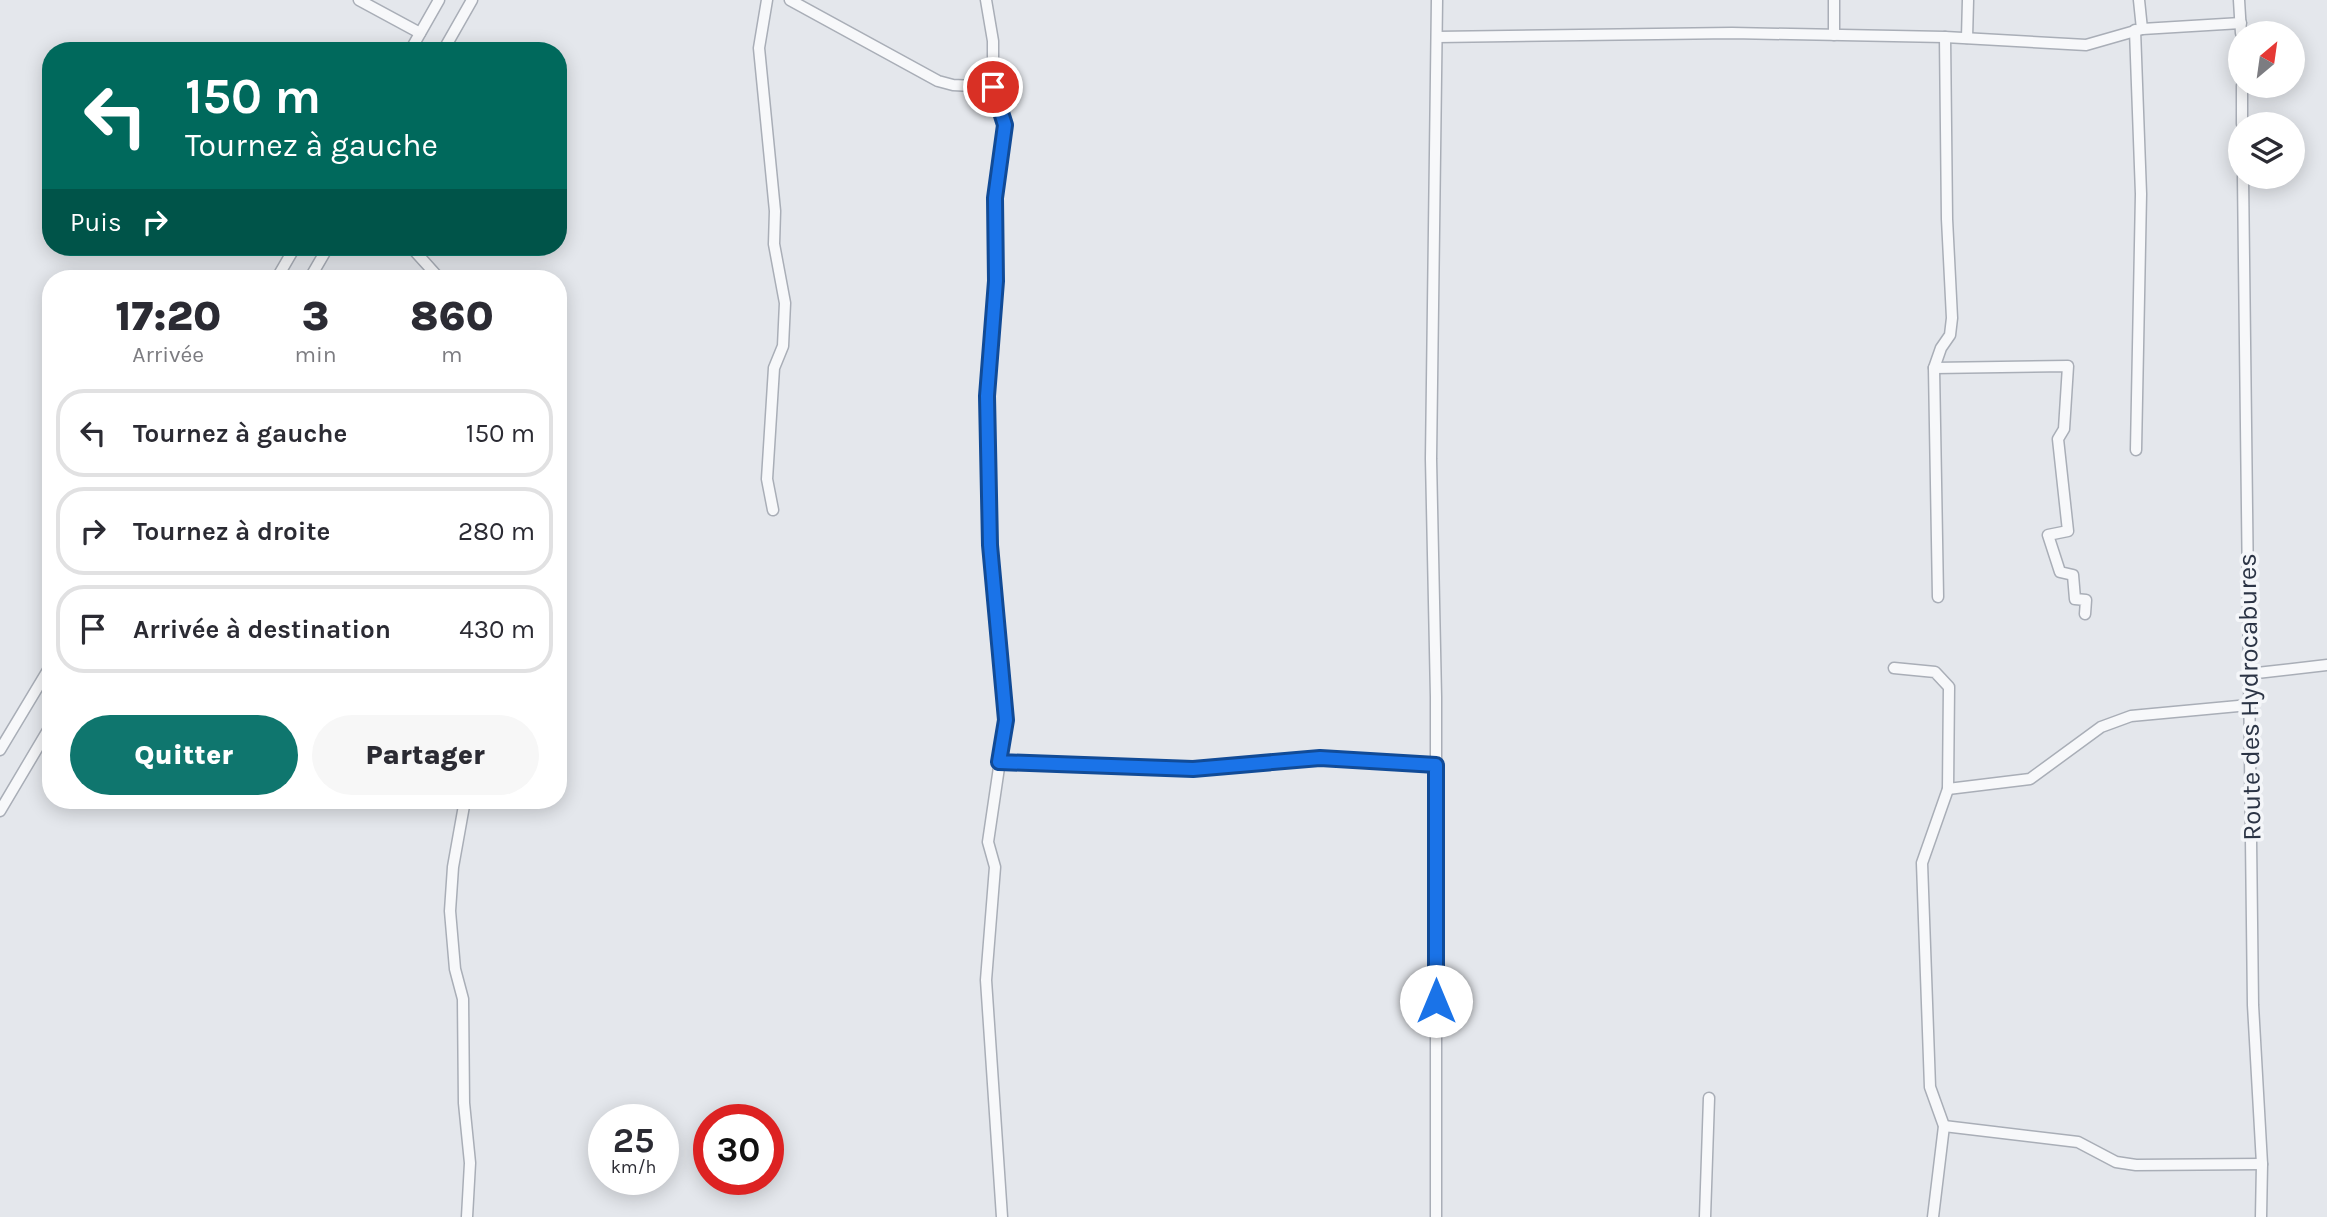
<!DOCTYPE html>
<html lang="fr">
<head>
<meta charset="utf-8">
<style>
  body { margin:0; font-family:Karla,sans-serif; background:#f7f7f7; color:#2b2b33; height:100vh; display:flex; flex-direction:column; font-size:26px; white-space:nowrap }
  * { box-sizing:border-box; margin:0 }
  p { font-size:23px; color:#7c7c81 }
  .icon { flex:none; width:38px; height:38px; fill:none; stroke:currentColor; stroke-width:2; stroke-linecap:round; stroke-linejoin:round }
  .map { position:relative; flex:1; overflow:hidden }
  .side { position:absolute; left:42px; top:270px; width:525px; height:539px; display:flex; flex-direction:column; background:#fff; border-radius:28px; box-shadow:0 4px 18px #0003 }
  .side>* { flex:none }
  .hud { position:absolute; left:42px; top:42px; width:525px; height:214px; border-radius:28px; box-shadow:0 4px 18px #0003; background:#00695c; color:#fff; overflow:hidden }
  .needle { width:46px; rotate:29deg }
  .tools { position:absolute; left:2228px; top:21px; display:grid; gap:14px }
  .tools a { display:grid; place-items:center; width:77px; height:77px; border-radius:50%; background:#fff; box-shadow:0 4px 18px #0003; font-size:35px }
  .speed { position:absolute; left:588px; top:1104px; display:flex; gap:14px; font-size:35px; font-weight:700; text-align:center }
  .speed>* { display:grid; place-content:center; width:91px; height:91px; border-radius:50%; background:#fff; box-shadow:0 4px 18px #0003; line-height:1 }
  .speed small { font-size:18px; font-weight:400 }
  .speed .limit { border:10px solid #d22; background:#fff; color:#111 }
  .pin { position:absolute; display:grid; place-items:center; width:60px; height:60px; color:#fff; margin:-30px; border:4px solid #fff; border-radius:50%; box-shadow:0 2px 7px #0007 }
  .me { position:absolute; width:77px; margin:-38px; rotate:0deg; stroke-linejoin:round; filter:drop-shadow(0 0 5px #0008) }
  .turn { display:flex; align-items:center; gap:24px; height:147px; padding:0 28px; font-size:32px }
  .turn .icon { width:91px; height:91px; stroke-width:2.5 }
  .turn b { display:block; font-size:49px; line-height:60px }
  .then { display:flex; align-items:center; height:66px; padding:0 28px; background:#0003; gap:14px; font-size:26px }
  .eta { display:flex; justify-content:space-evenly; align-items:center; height:119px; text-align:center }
  .eta b { font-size:42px; font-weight:800; line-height:49px }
  .button { display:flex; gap:14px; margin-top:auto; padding:14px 28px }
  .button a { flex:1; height:80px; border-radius:42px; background:#0f766e; color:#fff; font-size:28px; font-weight:800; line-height:80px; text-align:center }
  .button a+a { background:#f7f7f7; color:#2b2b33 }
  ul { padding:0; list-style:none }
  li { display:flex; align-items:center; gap:21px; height:88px; margin:0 14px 10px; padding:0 14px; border:4px solid #e1e1e2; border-radius:28px }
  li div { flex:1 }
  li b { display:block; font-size:26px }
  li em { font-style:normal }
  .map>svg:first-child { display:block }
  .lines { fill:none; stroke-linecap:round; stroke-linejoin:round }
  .minor-casing { stroke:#a9aeb7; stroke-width:13 }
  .minor { stroke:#f7f8fa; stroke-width:10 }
  .route-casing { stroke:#114b97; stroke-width:18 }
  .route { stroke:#1a73e8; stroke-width:12 }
  .labels { text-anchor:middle; stroke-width:7; stroke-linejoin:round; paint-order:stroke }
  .street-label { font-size:26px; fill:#2b3445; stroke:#f4f6f9 }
</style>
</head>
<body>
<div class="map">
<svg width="2327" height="1217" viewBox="0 0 2327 1217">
  <rect width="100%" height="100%" fill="#e4e7ec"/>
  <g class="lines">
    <g class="minor-casing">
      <g id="minor">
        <polyline points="359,0 420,33"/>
        <polyline points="767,0 759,48 775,211 774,244 785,303 783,346 774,368 767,479 773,510"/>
        <polyline points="790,0 938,81 953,85 993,87 1005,125 995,198 996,281 987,396 990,545 1006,720 988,842 995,867 986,980 1002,1217"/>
        <polyline points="986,0 993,41 993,87"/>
        <polyline points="2139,0 2142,29"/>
        <polyline points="2239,0 2241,33"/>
        <polyline points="2135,30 2141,194 2136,450"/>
        <polyline points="1834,35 1834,0"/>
        <polyline points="1437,37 1732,33 1945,37 2086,45 2142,29 2241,23"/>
        <polyline points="1967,38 1968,0"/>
        <polyline points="410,51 439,0"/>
        <polyline points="443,51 472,0"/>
        <polyline points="2242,86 2242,124"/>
        <polyline points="2243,177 2253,1005 2262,1164 2261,1217"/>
        <polyline points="411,247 439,278"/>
        <polyline points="277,278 295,247"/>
        <polyline points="310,278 328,247"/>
        <polyline points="1934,368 2068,366 2064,429 2058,439 2068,531 2048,535 2060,572 2073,575 2075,599 2086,600 2085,614"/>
        <polyline points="1938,597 1934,368 1941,348 1950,335 1952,318 1947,219 1945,37"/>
        <polyline points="1894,668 1935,672 1949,687 1948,789 1922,863 1930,1087 1944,1126 1933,1217"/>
        <polyline points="2248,674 2327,665"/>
        <polyline points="0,750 51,665"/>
        <polyline points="999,762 1193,770 1320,758 1436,765"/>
        <polyline points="1948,789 2030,779 2101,727 2131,716 2249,705"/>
        <polyline points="465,800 453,867 450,911 455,969 463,999 464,1103 470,1163 467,1217"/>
        <polyline points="0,811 51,725"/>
        <polyline points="1944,1126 2078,1142 2116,1162 2136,1165 2262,1164"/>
        <polyline points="1436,1217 1436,697 1431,459 1437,0"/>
        <polyline points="1705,1217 1709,1098"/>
      </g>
    </g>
    <use href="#minor" class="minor"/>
  </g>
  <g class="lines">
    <g class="route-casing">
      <polyline id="route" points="993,87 1005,125 995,198 996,281 987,396 990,545 1006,720 999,762 1193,769 1320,758 1436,765 1436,1001"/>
    </g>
    <use href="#route" class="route"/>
  </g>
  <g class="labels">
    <g class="street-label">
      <text transform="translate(2249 697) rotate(-91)" y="9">Route des Hydrocabures</text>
    </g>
  </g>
</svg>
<div class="tools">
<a><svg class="needle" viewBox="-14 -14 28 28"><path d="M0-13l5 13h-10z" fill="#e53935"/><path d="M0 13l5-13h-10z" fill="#7c7c81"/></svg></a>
<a><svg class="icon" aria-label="layers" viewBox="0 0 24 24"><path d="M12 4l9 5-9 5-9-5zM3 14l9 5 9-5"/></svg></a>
</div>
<div class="speed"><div>25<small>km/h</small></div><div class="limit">30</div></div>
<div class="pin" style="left:993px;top:87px;background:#d93025"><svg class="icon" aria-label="arrive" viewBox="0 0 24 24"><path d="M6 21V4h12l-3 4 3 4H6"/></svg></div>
<svg class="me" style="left:1436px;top:1001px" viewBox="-20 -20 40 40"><circle r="19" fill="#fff"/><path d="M0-13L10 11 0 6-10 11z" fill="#1a73e8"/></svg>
<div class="hud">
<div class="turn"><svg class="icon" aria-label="left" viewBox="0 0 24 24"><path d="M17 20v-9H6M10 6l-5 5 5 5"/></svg><div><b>150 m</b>Tournez à gauche</div></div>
<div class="then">Puis<svg class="icon" aria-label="right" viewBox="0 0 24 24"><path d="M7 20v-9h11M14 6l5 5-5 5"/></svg></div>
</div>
<section class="side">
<div class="eta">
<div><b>17:20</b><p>Arrivée</p></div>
<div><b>3</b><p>min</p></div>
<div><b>860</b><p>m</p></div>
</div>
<ul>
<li><svg class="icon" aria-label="left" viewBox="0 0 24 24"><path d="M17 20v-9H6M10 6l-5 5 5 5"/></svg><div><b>Tournez à gauche</b></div><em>150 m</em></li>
<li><svg class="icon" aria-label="right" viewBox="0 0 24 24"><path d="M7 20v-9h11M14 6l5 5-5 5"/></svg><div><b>Tournez à droite</b></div><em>280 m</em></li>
<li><svg class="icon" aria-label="arrive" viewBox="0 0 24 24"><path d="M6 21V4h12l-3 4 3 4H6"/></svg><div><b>Arrivée à destination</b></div><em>430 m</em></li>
</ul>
<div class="button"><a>Quitter</a><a>Partager</a></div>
</section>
</div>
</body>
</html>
